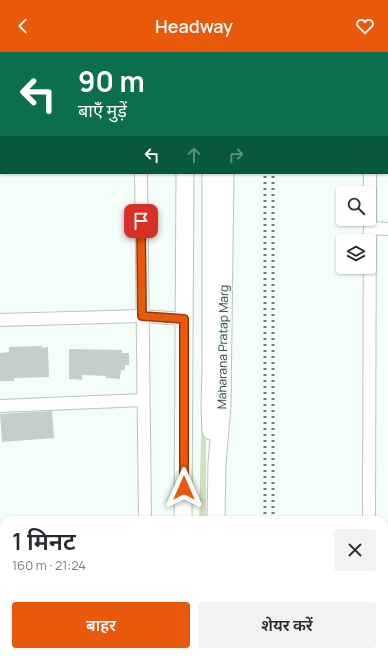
<!DOCTYPE html>
<html lang="hi">
<head>
<meta charset="utf-8">
<style>
  body { margin:0; font-family:Manrope,"Noto Sans Devanagari",sans-serif; background:#f2f2f3; color:#2b2b33; height:100vh; display:flex; flex-direction:column; font-size:15px; white-space:nowrap }
  * { box-sizing:border-box; margin:0 }
  p { font-size:13px; color:#7c7c81 }
  .icon { flex:none; width:22px; height:22px; fill:none; stroke:currentColor; stroke-width:2; stroke-linecap:round; stroke-linejoin:round }
  .map { position:relative; flex:1; overflow:hidden }
  .side { position:absolute; left:0px; top:464px; width:388px; height:140px; display:flex; flex-direction:column; background:#fff; border-radius:12px 12px 0 0; box-shadow:0 1px 3px #0004 }
  .side>* { flex:none }
  .hud { position:absolute; left:0px; top:0px; width:388px; height:122px; box-shadow:0 1px 3px #0004; background:#0b6e4f; color:#fff; overflow:hidden }
  .controls { position:absolute; left:336px; top:134px; display:grid; gap:8px }
  .controls a { display:grid; place-items:center; width:40px; height:40px; border-radius:4px; background:#fff; box-shadow:0 1px 3px #0004; font-size:20px }
  .pin { position:absolute; display:grid; place-items:center; width:34px; height:34px; color:#fff; margin:-17px; border-radius:8px; box-shadow:0 2px 6px #0006 }
  .me { position:absolute; width:44px; margin:-22px; rotate:0deg; stroke-linejoin:round; filter:drop-shadow(0 0 3px #0008) }
  .turn { display:flex; align-items:center; gap:14px; height:84px; padding:0 12px; font-size:18px }
  .turn .icon { width:52px; height:52px; stroke-width:2.5 }
  .turn b { display:block; font-size:28px; line-height:34px }
  .lanes { display:flex; align-items:center; height:38px; padding:0 12px; background:#0003; justify-content:center; gap:20px; direction:ltr }
  .lanes .off { opacity:.35 }
  .round { display:grid; place-items:center; flex:none; width:42px; height:42px; border-radius:4px; background:#f2f2f3 }
  .summary { display:flex; align-items:center; justify-content:space-between; height:68px; padding:0 12px }
  h1 { font-size:24px; font-weight:600; line-height:30px }
  .primary-button { display:flex; gap:8px; margin-top:auto; padding:8px 12px }
  .primary-button a { flex:1; height:46px; border-radius:4px; background:#ea580c; color:#fff; font-size:16px; font-weight:600; line-height:46px; text-align:center }
  .primary-button a+a { background:#f2f2f3; color:#2b2b33 }
  header { display:flex; justify-content:space-between; align-items:center; height:52px; padding:0 12px; background:#ea580c; color:#fff; font-size:18px; font-weight:600 }
  .map>svg:first-child { display:block }
  .green { fill:#d3e0bf }
  .building { fill:#c3cfcc }
  .lines { fill:none; stroke-linecap:round; stroke-linejoin:round }
  .street-casing { stroke:#bac4bf; stroke-width:14 }
  .secondary-casing { stroke:#bac4bf; stroke-width:19 }
  .street { stroke:#fff; stroke-width:12 }
  .secondary { stroke:#fff; stroke-width:17 }
  .rail { stroke:#737976; stroke-width:3; stroke-dasharray:2 4; stroke-linecap:butt }
  .route-casing { stroke:#983908; stroke-width:10 }
  .route { stroke:#ea580c; stroke-width:7 }
  .labels { text-anchor:middle; stroke-width:3; stroke-linejoin:round; paint-order:stroke }
  .street-label { font-size:12px; fill:#393d3b; stroke:#f4fef8 }
</style>
</head>
<body>
<header><svg class="icon" aria-label="back" viewBox="0 0 24 24"><path d="M15 5l-7 7 7 7"/></svg>Headway<svg class="icon" aria-label="heart" viewBox="0 0 24 24"><path d="M12 20l-8-8c-3-5 5-10 8-4 3-6 11-1 8 4z"/></svg></header>
<div class="map">
<svg width="388" height="604" viewBox="0 0 388 604">
  <rect width="100%" height="100%" fill="#f4fef8"/>
  <polygon class="green" points="203,303 206,380 206,468 199,468"/>
  <g class="building">
    <polygon points="42,294 42,296 48,295 49,325 14,326 14,329 0,329 0,301 9,300 9,295"/>
    <polygon points="69,297 122,298 122,301 129,301 129,313 125,313 125,318 121,318 120,327 106,326 106,324 82,323 82,328 69,327"/>
    <polygon points="52,359 54,386 2,390 0,362"/>
  </g>
  <g class="lines">
    <g class="street-casing">
      <g id="street">
        <polyline points="139,0 139,1"/>
        <polyline points="371,1 371,0"/>
        <polyline points="141,121 145,468"/>
        <polyline points="370,176 388,177"/>
        <polyline points="0,268 142,264 184,267"/>
        <polyline points="0,354 143,348"/>
        <polyline points="369,468 370,121"/>
        <polyline points="0,512 4,512"/>
        <polyline points="384,537 388,537"/>
        <polyline points="0,571 4,571"/>
        <polyline points="146,600 146,604"/>
        <polyline points="368,604 368,600"/>
      </g>
    </g>
    <g class="secondary-casing">
      <g id="secondary">
        <polyline points="211,0 211,1"/>
        <polyline points="186,1 186,0"/>
        <polyline points="226,1 226,0"/>
        <polyline points="211,121 211,317 210,354 211,379"/>
        <polyline points="183,468 185,121"/>
        <polyline points="216,468 217,411 222,354 225,121"/>
        <polyline points="183,604 183,600"/>
        <polyline points="215,604 215,600"/>
      </g>
    </g>
    <use href="#street" class="street"/>
    <use href="#secondary" class="secondary"/>
    <g class="rail">
      <polyline points="265,1 265,0"/>
      <polyline points="273,1 273,0"/>
      <polyline points="265,468 265,121"/>
      <polyline points="273,468 273,121"/>
      <polyline points="265,604 265,600"/>
      <polyline points="273,604 273,600"/>
    </g>
  </g>
  <g class="lines">
    <g class="route-casing">
      <polyline id="route" points="141,169 142,264 184,267 184,436"/>
    </g>
    <use href="#route" class="route"/>
  </g>
  <g class="labels">
    <g class="street-label">
      <text transform="translate(223 295) rotate(-89)" y="4">Maharana Pratap Marg</text>
    </g>
  </g>
</svg>
<div class="controls">
<a><svg class="icon" aria-label="search" viewBox="0 0 24 24"><circle cx="10" cy="10" r="6"/><path d="M15 15l6 6"/></svg></a>
<a><svg class="icon" aria-label="layers" viewBox="0 0 24 24"><path d="M12 4l9 5-9 5-9-5zM3 14l9 5 9-5"/></svg></a>
</div>
<div class="pin" style="left:141px;top:169px;background:#d93025"><svg class="icon" aria-label="arrive" viewBox="0 0 24 24"><path d="M6 21V4h12l-3 4 3 4H6"/></svg></div>
<svg class="me" style="left:184px;top:436px" viewBox="-20 -20 40 40"><path d="M0-17L14 15 0 8-14 15z" fill="#ea580c" stroke="#fff" stroke-width="4"/></svg>
<div class="hud">
<div class="turn"><svg class="icon" aria-label="left" viewBox="0 0 24 24"><path d="M17 20v-9H6M10 6l-5 5 5 5"/></svg><div><b>90 m</b>बाएँ मुड़ें</div></div>
<div class="lanes"><svg class="icon" aria-label="left" viewBox="0 0 24 24"><path d="M17 20v-9H6M10 6l-5 5 5 5"/></svg><svg class="icon off" aria-label="ahead" viewBox="0 0 24 24"><path d="M12 20V5M6 11l6-6 6 6"/></svg><svg class="icon off" aria-label="right" viewBox="0 0 24 24"><path d="M7 20v-9h11M14 6l5 5-5 5"/></svg></div>
</div>
<section class="side">
<div class="summary"><div><h1>1 मिनट</h1><p>160 m · 21:24</p></div><a class="round"><svg class="icon" aria-label="close" viewBox="0 0 24 24"><path d="M6 6l12 12M18 6L6 18"/></svg></a></div>
<div class="primary-button"><a>बाहर</a><a>शेयर करें</a></div>
</section>
</div>
</body>
</html>
